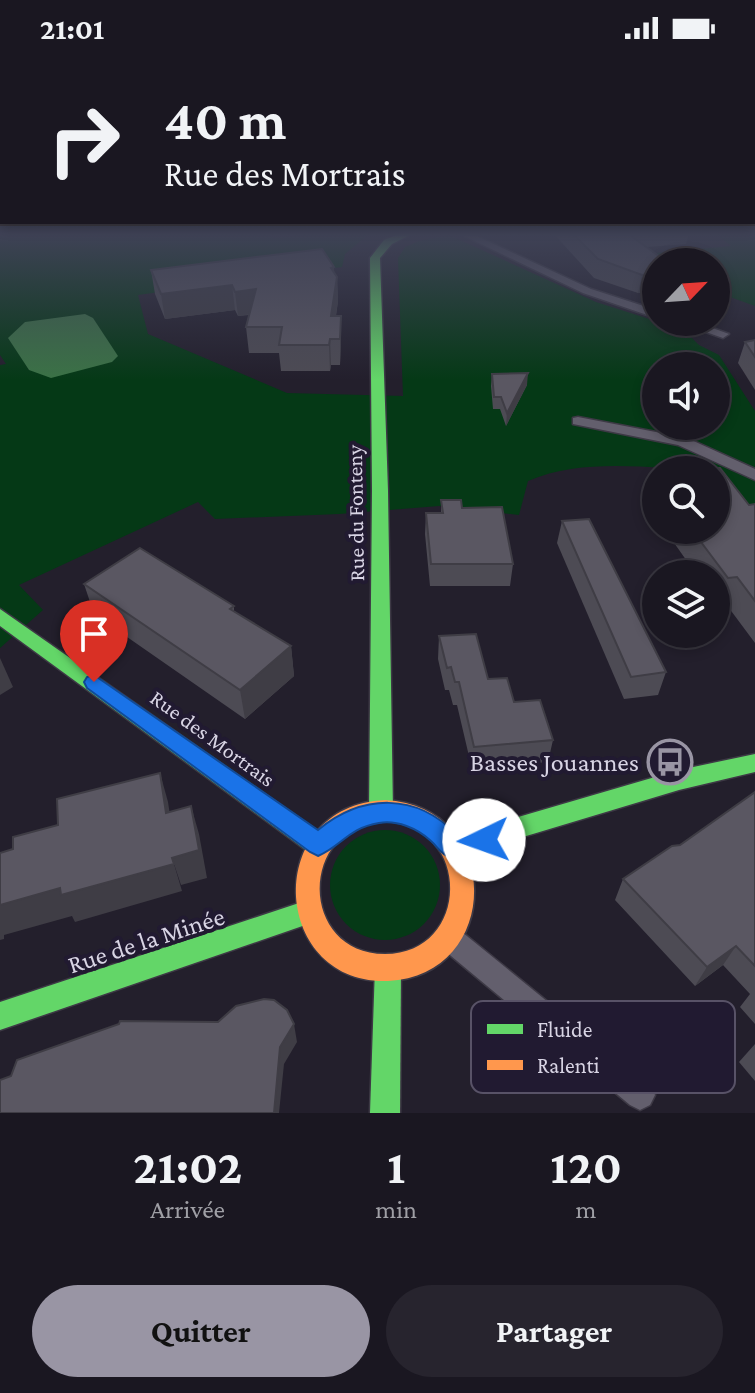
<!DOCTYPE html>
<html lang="fr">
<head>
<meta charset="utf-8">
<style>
  body { margin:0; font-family:"Crimson Pro",serif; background:#27242e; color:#f1f3f6; height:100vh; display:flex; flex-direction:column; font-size:30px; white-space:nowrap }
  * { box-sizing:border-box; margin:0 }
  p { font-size:26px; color:#9f9fa5 }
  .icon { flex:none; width:44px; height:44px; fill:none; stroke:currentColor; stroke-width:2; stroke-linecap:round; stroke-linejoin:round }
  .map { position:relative; height:1057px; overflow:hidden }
  .details { display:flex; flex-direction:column; background:#1a1721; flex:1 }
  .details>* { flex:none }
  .top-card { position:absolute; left:0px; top:0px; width:756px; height:168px; box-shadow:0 4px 12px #0003,0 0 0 2px #38363f; background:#1a1721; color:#f1f3f6; overflow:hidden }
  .needle { width:52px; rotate:65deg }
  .buttons { position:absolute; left:642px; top:192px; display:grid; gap:16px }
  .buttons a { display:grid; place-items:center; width:88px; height:88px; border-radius:50%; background:#1a1721; box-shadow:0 4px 12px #0003,0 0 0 2px #38363f; font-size:40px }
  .pin { position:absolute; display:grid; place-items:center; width:68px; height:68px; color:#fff; margin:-82px -34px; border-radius:50% 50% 50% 0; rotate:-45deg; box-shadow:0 0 8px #0007 }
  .pin .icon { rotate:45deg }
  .me { position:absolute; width:88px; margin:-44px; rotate:267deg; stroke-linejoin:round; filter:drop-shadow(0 0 6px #0008) }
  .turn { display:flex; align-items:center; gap:28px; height:168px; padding:0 32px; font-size:36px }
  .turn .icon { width:104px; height:104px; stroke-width:2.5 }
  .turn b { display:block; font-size:56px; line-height:68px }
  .eta { display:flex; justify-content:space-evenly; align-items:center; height:136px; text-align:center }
  .eta b { font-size:48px; font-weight:700; line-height:56px }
  .cta { display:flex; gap:16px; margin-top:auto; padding:16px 32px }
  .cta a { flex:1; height:92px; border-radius:48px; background:#9995a4; color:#111; font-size:32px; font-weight:700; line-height:92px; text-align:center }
  .cta a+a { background:#27242e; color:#f1f3f6 }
  .status { display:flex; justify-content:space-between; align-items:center; height:56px; padding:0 40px; background:#1a1721; direction:ltr }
  .status svg { height:22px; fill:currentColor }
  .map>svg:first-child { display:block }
  .green { fill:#053916; fill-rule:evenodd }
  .water { fill:#3b7246 }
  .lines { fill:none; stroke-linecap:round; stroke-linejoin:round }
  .street-casing { stroke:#3d3945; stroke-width:3 }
  .fast-casing { stroke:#3d3945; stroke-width:3 }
  .slow-casing { stroke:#3d3945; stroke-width:3 }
  .street { fill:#635f6d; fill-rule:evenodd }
  .fast { fill:#63d668; fill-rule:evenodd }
  .slow { fill:#ff974d; fill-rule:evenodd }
  .wall { fill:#4d4b54 }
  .shaded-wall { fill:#3f3d45 }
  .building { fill:#5a5762; stroke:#3f3d45; stroke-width:2 }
  .route { fill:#1a73e8; stroke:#114b97; stroke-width:2 }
  .labels { text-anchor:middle; stroke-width:8; stroke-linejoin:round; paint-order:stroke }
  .street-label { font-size:22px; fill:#d8d4e4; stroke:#211a31 }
  .near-poi-label { font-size:26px; fill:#d8d4e4; stroke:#211a31; text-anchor:end }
  .near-street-label { font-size:26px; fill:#d8d4e4; stroke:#211a31 }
  .key { fill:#211a31; stroke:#585267; stroke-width:2 }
  .key-label { font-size:22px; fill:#d8d4e4 }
</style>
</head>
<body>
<div class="status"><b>21:01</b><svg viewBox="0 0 49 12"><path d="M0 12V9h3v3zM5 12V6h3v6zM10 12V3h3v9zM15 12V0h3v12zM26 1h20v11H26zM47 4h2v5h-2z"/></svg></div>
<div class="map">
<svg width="755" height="1057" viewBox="0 0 755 1057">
  <rect width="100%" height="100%" fill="#231f2c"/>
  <g class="green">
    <path d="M0,177H267L273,182L318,177H370L345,198L342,211L138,239L148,278L287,337L403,340L398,202L405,191L419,185L449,179L596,246L684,274L699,289L719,299L755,355V455L740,451L716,414C654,414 587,400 528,425L519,459L439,450L339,458L215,463L198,446L19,529L43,554L0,592V309L6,308L0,299ZM20,298L117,299L29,314ZM656,310H716V370H656Z"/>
    <polygon points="715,177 755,177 755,250 716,236 716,206 656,206 635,199 731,190"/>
    <circle cx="385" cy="829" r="55"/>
  </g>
  <polygon class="water" points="85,258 93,262 118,300 112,306 51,322 29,314 8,282 25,266"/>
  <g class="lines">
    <g class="street-casing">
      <g id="street">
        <polygon points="458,177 470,177 591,233 656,254 656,262 583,237"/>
        <polygon points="677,266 696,266 729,278 723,282"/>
        <polygon points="578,361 687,382 755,413 755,424 678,389 573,368 573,362"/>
        <polygon points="448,868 457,872 650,1029 655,1039 650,1049 640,1054 630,1049 439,890 435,881 439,872"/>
      </g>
    </g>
    <g class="fast-casing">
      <g id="fast">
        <polygon points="402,177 414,177 392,188 380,202 388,435 393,756 389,763 381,766 373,763 369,756 372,435 370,202 384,184"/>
        <polygon points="0,553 326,781 330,789 326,797 318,800 310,797 0,570"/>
        <polygon points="755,698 755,716 679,734 453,802 445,799 441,791 445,783 453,780 679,714"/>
        <polygon points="308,844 317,847 321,856 317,865 0,974 0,946"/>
        <polygon points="388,898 397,902 401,911 400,1057 370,1057 375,911 379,902"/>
      </g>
    </g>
    <g class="slow-casing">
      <path id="slow" d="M385,744C504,750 503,920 388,925C271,929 261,750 385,744ZM385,765C473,769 471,898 385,898C299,898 297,769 385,765Z"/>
    </g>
    <use href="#street" class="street"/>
    <use href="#fast" class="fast"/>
    <use href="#slow" class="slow"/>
  </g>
  <g class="wall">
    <polygon points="553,177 689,177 686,188 647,191 656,206 656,235 638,237 594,222"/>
    <polygon points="151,214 335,218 337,221 338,245 336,260 341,285 340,309 331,309 330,315 281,315 279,297 249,297 246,271 249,259 238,260 235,254 165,263 155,238"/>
    <polygon points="755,284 755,334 738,307 745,286"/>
    <polygon points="492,318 527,329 506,370 500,353 493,353 491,330"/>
    <polygon points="699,409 703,413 720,412 749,449 755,448 755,587 726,548 718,549 716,547 716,518 696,518 665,474 716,474 716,414 672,414 672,412"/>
    <polygon points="656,431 656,461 650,452"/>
    <polygon points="441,444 462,452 513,508 510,530 430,530 425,478 426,457 441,457"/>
    <polygon points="562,465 666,616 658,639 624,643 557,487"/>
    <polygon points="84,528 234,550 234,555 291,590 294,620 245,663 94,558"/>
    <polygon points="439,580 514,646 553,684 548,706 472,713 457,649 453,649 449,634 445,634 438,603"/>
    <polygon points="755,736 755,968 740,951 750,938 723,909 695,930 615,844 623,823 680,789"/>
    <polygon points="755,988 755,1025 739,1006"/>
  </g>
  <g class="shaded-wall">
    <polygon points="334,211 335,232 337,221 338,245 332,285 331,212"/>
    <polygon points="656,217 656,235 638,237 642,219"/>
    <polygon points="232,229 235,254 165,263 161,238"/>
    <polygon points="256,233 259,257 238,260 235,236"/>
    <polygon points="341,260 341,285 340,309 340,283"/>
    <polygon points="330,283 331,309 330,315 329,289"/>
    <polygon points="528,317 527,329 506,370 507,357"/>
    <polygon points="291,590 294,620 245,663 240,634"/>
    <polygon points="0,602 13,631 0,639"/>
    <polygon points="160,717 168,746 174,785 166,757"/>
    <polygon points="191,750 199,778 207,822 181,829 172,802"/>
    <polygon points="174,808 182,835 75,866 72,860 4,879 4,883 0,884 0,849 60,832"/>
    <polygon points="736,890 723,909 695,930 707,911"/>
    <polygon points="294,968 297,986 284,1008 279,1057 274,1057 280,991"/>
  </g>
  <g class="building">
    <polygon points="572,177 627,177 667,206 656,206 656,217 642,219 598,203"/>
    <polygon points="322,193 334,211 331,212 337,221 331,260 341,260 340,283 330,283 329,289 279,289 282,271 246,271 256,233 235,236 232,229 161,238 151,214"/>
    <polygon points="755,284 755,301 745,286"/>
    <polygon points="528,317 507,357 501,341 494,341 492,318"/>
    <polygon points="699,409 703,413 720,412 749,449 755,448 755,545 737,521 728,522 692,474 716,474 716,414 674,414 672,412"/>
    <polygon points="441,444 461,444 462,452 502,451 513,508 431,508 426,457 443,457"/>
    <polygon points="589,463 666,616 631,621 562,465"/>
    <polygon points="140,492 234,550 230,553 291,590 240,634 84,528"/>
    <polygon points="476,578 488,623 507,622 514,646 540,644 553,684 474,691 459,626 455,626 451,611 447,612 439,580"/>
    <polygon points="160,717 166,757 191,750 199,794 172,802 174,808 61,839 60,832 0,849 0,797 13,793 13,781 58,769 57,743"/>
    <polygon points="755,736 755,910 736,890 707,911 623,823 672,790 680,789"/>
    <polygon points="264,943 274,944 287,954 294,968 280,991 274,1057 0,1057 0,1024 11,1020 17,1004 119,968 120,965 218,966 236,950"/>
  </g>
  <linearGradient id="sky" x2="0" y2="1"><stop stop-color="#131118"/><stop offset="0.55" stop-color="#3f4256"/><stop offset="1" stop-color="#3f4256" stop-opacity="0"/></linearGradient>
  <rect width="755" height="324" fill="url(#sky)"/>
  <path class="route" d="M94,619L318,774C362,738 416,736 457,779L484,773L493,776L496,784L493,791C481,796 462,804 450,801C441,799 437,790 431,785C417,772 397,764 379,767C348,772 342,790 318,800L310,796L87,632L84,626L87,621Z"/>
  <defs>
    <g id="bus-ring" transform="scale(2.3)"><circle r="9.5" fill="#211a31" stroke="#9995a4" stroke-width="1.5"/><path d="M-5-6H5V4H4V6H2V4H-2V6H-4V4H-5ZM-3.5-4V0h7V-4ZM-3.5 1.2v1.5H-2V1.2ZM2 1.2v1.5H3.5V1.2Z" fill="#9995a4"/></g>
  </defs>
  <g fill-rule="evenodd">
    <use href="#bus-ring" x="670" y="706"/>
  </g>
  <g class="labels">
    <g class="street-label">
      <text transform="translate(355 457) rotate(-91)" y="8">Rue du Fonteny</text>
      <text transform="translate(213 682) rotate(36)" y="8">Rue des Mortrais</text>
    </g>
    <g class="near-poi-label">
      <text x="639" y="715">Basses Jouannes</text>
    </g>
    <g class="near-street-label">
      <text transform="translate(146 884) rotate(-18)" y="9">Rue de la Minée</text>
    </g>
  </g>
  <rect x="471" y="945" width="264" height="92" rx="12" class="key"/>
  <rect x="487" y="968" width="36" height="10" fill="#63d668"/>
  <rect x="487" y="1004" width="36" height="10" fill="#ff974d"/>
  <g class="key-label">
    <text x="537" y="981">Fluide</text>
    <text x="537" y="1017">Ralenti</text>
  </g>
</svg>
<div class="buttons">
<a><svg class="needle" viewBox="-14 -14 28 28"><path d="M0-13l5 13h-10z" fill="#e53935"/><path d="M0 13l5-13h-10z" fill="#9f9fa5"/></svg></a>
<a><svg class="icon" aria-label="sound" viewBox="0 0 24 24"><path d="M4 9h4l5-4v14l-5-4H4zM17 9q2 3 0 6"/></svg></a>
<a><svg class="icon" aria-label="search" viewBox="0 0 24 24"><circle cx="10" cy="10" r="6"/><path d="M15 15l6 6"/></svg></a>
<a><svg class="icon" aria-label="layers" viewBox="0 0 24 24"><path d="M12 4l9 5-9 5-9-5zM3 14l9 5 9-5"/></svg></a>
</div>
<div class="pin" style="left:94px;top:626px;background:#d93025"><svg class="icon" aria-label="arrive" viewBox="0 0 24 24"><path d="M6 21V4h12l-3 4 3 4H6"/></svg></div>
<svg class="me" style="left:484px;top:784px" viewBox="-20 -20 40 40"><circle r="19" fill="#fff"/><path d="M0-13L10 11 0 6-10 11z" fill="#1a73e8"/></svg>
<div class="top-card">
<div class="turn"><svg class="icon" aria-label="right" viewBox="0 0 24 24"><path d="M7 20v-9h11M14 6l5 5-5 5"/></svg><div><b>40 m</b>Rue des Mortrais</div></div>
</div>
</div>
<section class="details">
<div class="eta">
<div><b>21:02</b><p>Arrivée</p></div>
<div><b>1</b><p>min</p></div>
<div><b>120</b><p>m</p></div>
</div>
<div class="cta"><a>Quitter</a><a>Partager</a></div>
</section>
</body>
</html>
